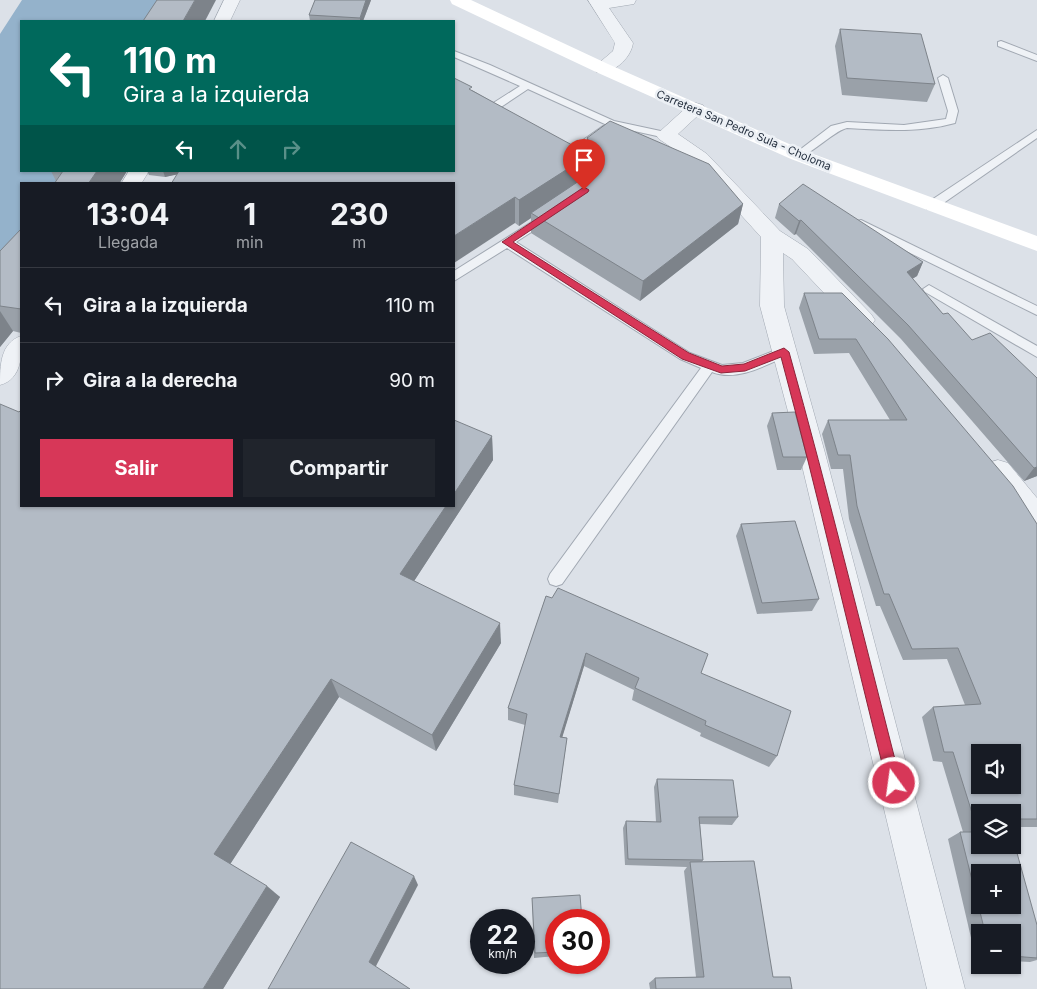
<!DOCTYPE html>
<html lang="es">
<head>
<meta charset="utf-8">
<style>
  body { margin:0; font-family:Inter,sans-serif; background:#20242c; color:#f1f3f6; height:100vh; display:flex; flex-direction:column; font-size:19px; white-space:nowrap }
  * { box-sizing:border-box; margin:0 }
  p { font-size:16px; color:#9ea1a6 }
  .icon { flex:none; width:28px; height:28px; fill:none; stroke:currentColor; stroke-width:2; stroke-linecap:round; stroke-linejoin:round }
  .map { position:relative; flex:1; overflow:hidden }
  .details { position:absolute; left:20px; top:182px; width:435px; height:325px; display:flex; flex-direction:column; background:#171b24; border-radius:0px; box-shadow:0 1px 4px #0004 }
  .details>* { flex:none }
  .guide { position:absolute; left:20px; top:20px; width:435px; height:152px; border-radius:0px; box-shadow:0 1px 4px #0004; background:#00695c; color:#fff; overflow:hidden }
  .controls { position:absolute; left:971px; top:744px; display:grid; gap:10px }
  .controls a { display:grid; place-items:center; width:50px; height:50px; border-radius:0px; background:#171b24; box-shadow:0 1px 4px #0004; font-size:25px }
  .speed { position:absolute; left:470px; top:909px; display:flex; gap:10px; font-size:25px; font-weight:700; text-align:center }
  .speed>* { display:grid; place-content:center; width:65px; height:65px; border-radius:50%; background:#171b24; box-shadow:0 1px 4px #0004; line-height:1 }
  .speed small { font-size:12px; font-weight:400 }
  .speed .limit { border:8px solid #d22; background:#fff; color:#111 }
  .pin { position:absolute; display:grid; place-items:center; width:42px; height:42px; color:#fff; margin:-51px -21px; border-radius:50% 50% 50% 0; rotate:-45deg; box-shadow:0 0 5px #0007 }
  .pin .icon { rotate:45deg }
  .me { position:absolute; width:55px; margin:-28px; rotate:346deg; stroke-linejoin:round; filter:drop-shadow(0 0 4px #0008) }
  .turn { display:flex; align-items:center; gap:18px; height:105px; padding:0 20px; font-size:22px }
  .turn .icon { width:65px; height:65px; stroke-width:2.5 }
  .turn b { display:block; font-size:35px; line-height:42px }
  .lanes { display:flex; align-items:center; height:48px; padding:0 20px; background:#0003; justify-content:center; gap:25px; direction:ltr }
  .lanes .off { opacity:.35 }
  .eta { display:flex; justify-content:space-evenly; align-items:center; height:85px; text-align:center }
  .eta b { font-size:30px; font-weight:700; line-height:35px }
  .primary-button { display:flex; gap:10px; margin-top:auto; padding:10px 20px }
  .primary-button a { flex:1; height:58px; border-radius:0px; background:#d73758; color:#fff; font-size:20px; font-weight:700; line-height:58px; text-align:center }
  .primary-button a+a { background:#20242c; color:#f1f3f6 }
  ul { padding:0; list-style:none }
  li { display:flex; align-items:center; gap:15px; height:75px; padding:0 20px; border-top:1px solid #363941 }
  li div { flex:1 }
  li b { display:block; font-size:19px }
  li em { font-style:normal }
  .map>svg:first-child { display:block }
  .water { fill:#94b2cb }
  .lines { fill:none; stroke-linecap:round; stroke-linejoin:round }
  .service-casing { stroke:#a1a8b2; stroke-width:2 }
  .minor-casing { stroke:#a1a8b2; stroke-width:1 }
  .service { fill:#eff2f6; fill-rule:evenodd }
  .minor { fill:#eff2f6; fill-rule:evenodd }
  .secondary { fill:#fff; fill-rule:evenodd }
  .wall { fill:#9aa1a9 }
  .shaded-wall { fill:#7d838a }
  .building { fill:#b3bbc5; stroke:#7d838a; fill-rule:evenodd }
  .route { fill:#d73758; stroke:#8c2439 }
  .labels { text-anchor:middle; stroke-width:5; stroke-linejoin:round; paint-order:stroke }
  .far-street-label { font-size:11px; fill:#25303f; stroke:#ecf0f5 }
</style>
</head>
<body>
<div class="map">
<svg width="1037" height="989" viewBox="0 0 1037 989">
  <rect width="100%" height="100%" fill="#dce1e8"/>
  <polygon class="water" points="22,0 167,0 158,21 21,21 21,171 65,171 56,184 21,184 21,232 0,262 0,34"/>
  <g class="lines">
    <g class="service-casing">
      <g id="service">
        <polygon points="1001,41 1037,55 1037,61 998,46 998,42"/>
        <polygon points="454,51 490,65 614,121 670,133 671,135 666,138 607,125 528,89 495,111 487,111 486,109 487,107 520,86 454,57"/>
        <path d="M943,75L948,78L958,111L955,123C919,133 884,130 847,128C831,132 807,160 794,157L793,155L831,126L847,122L904,125L946,119L948,111L938,78Z"/>
        <polygon points="603,126 608,129 607,131 588,147 579,152 585,159 596,181 586,194 578,194 576,192 584,181 575,160 568,153 559,149 564,146 576,145"/>
        <polygon points="1037,130 1037,138 935,209 927,209 925,206 927,203"/>
        <path d="M549,211L555,215L553,218L516,242L690,353L722,365L743,363L784,347L789,349L791,352L789,355C766,365 737,382 712,372L562,584L556,586L550,584L548,579L550,574L701,368L680,359L507,248L454,281V271Z"/>
        <polygon points="861,220 1037,306 1037,315 857,227 855,224 857,221"/>
        <polygon points="929,285 1037,346 1037,357 925,292 923,289"/>
      </g>
    </g>
    <g class="minor-casing">
      <g id="minor">
        <polygon points="224,0 240,0 230,21 214,21"/>
        <path d="M588,0H636L634,4L609,8L633,43C631,59 611,76 596,72L593,68L613,51L615,43Z"/>
        <polygon points="696,103 703,105 705,109 678,134 707,154 780,231 808,249 871,314 875,320 871,326 863,328 855,326 792,259 783,253 784,306 825,453 965,989 927,989 799,453 760,306 761,237 693,162 659,139 656,135 689,105"/>
        <polygon points="129,171 149,171 141,184 121,184"/>
        <path d="M21,336C22,355 22,379 0,385C0,366 0,343 21,336Z"/>
        <polygon points="998,460 1008,463 1037,498 1037,530 1027,526 988,479 985,471 988,463"/>
      </g>
    </g>
    <use href="#service" class="service"/>
    <use href="#minor" class="minor"/>
    <polygon class="secondary" points="450,0 471,0 608,64 805,151 1037,236 1037,251 791,159 596,72 452,4"/>
  </g>
  <g class="wall">
    <polygon points="315,0 371,0 363,21 310,21 309,15"/>
    <polygon points="840,29 935,84 927,102 842,95 835,46"/>
    <polygon points="472,90 584,155 582,179 591,173 592,171 586,158 587,138 743,204 738,224 640,301 531,233 531,218 519,226 515,223 177,174 165,177 149,175 147,171 454,171"/>
    <polygon points="51,171 127,171 119,184 54,184 56,181"/>
    <polygon points="779,204 923,262 917,276 912,279 943,314 972,340 1037,378 1037,476 1024,481 901,339 796,234 794,235 775,218"/>
    <polygon points="21,229 21,333 13,331 0,347 0,251"/>
    <polygon points="804,293 842,293 1037,524 1037,827 1012,827 1012,812 980,812 1037,925 1037,960 1030,962 1012,961 1012,932 980,932 980,942 972,942 948,839 960,832 963,832 942,762 933,761 922,717 933,707 965,705 947,659 903,660 880,606 876,606 849,519 843,469 831,469 822,434 828,420 890,420 849,353 814,354 799,308"/>
    <polygon points="19,412 492,436 493,460 414,581 501,643 436,751 339,697 230,864 280,897 223,989"/>
    <polygon points="772,413 807,457 801,470 777,470 767,426"/>
    <polygon points="741,524 819,599 812,611 757,614 736,536"/>
    <polygon points="546,596 701,673 777,756 769,767 700,736 701,733 632,700 634,690 584,666 562,737 567,738 558,803 514,795 514,785 525,725 508,720 508,708"/>
    <polygon points="657,779 738,817 732,825 700,824 703,860 702,862 773,977 792,989 650,989 649,983 655,978 696,977 684,871 687,867 625,865 623,828 626,821 656,822 654,787"/>
    <polygon points="532,898 556,920 556,956 534,958"/>
  </g>
  <g class="shaded-wall">
    <polygon points="195,0 216,0 205,21 183,21"/>
    <polygon points="366,0 371,0 363,21 360,21 360,18"/>
    <polygon points="584,155 582,181 531,213 531,218 519,226 519,200"/>
    <polygon points="97,171 127,171 119,184 88,184"/>
    <polygon points="163,171 194,171 165,177"/>
    <polygon points="515,197 515,223 454,263 454,236"/>
    <polygon points="743,204 738,224 640,301 643,281"/>
    <polygon points="801,220 796,234 794,235 799,221"/>
    <polygon points="923,262 917,276 900,286 907,272"/>
    <polygon points="0,311 13,331 0,347"/>
    <polygon points="492,436 493,460 405,595 400,574 446,506 454,506 454,494"/>
    <polygon points="1037,467 1037,476 1024,481 1034,468"/>
    <polygon points="500,623 501,643 436,751 432,735"/>
    <polygon points="586,653 584,666 559,748 560,737"/>
    <polygon points="331,679 339,697 229,866 214,854"/>
    <polygon points="414,876 418,885 375,968 369,962"/>
    <polygon points="267,886 280,897 223,989 203,989"/>
  </g>
  <g class="building">
    <polygon points="157,0 195,0 183,21 143,21"/>
    <polygon points="315,0 366,0 360,18 309,15"/>
    <polygon points="840,29 921,34 935,84 847,78"/>
    <polygon points="454,78 472,87 469,89 572,145 578,140 584,155 580,161 519,200 515,197 454,236 454,184 171,184 179,171 454,171"/>
    <polygon points="610,121 709,164 743,204 643,281 531,213 591,173 599,160 587,138"/>
    <polygon points="63,171 97,171 88,184 54,184"/>
    <polygon points="803,184 923,262 907,272 943,314 948,313 972,340 990,333 1037,378 1037,467 1034,468 908,325 801,220 799,221 779,204"/>
    <polygon points="21,229 21,309 0,306 0,251"/>
    <path d="M804,293H842L888,339L1013,486L1037,524V819H1012V812H980V845H1012V835L1037,925V958L1012,956V932H985L960,832H978L953,752H944L933,707L981,704L958,648L912,649L889,594H884L870,550L857,506L850,455H838L828,420H907L856,339H819ZM980,752H1012V785H980ZM980,872H1012V905H980Z"/>
    <polygon points="0,404 19,412 21,410 21,506 446,506 400,574 500,623 432,735 331,679 214,854 267,886 203,989 0,989"/>
    <polygon points="795,412 807,457 783,457 772,413"/>
    <polygon points="454,420 492,436 454,494"/>
    <polygon points="795,521 819,599 762,603 741,524"/>
    <polygon points="558,588 708,654 701,673 791,711 777,756 705,725 706,721 635,688 639,678 586,653 560,737 567,738 559,794 514,785 527,714 508,708 546,596 552,598"/>
    <polygon points="657,779 733,780 738,817 699,817 703,860 628,859 626,821 661,822"/>
    <polygon points="351,842 414,876 369,962 410,989 268,989"/>
    <polygon points="754,861 773,977 790,977 792,989 656,989 655,978 704,977 690,862"/>
    <polygon points="580,895 582,920 556,920 556,952 535,953 532,898"/>
  </g>
  <path class="route" d="M584,187L589,190L588,192L513,242L689,353L722,366L744,364L784,348L789,352C829,495 864,639 901,783L899,788L894,790L889,788L887,783C851,641 819,498 781,357L745,371L721,373L682,359L502,242Z"/>
  <g class="labels">
    <g class="far-street-label">
      <text transform="translate(744 130) rotate(23)" y="4">Carretera San Pedro Sula - Choloma</text>
    </g>
  </g>
</svg>
<div class="controls">
<a><svg class="icon" aria-label="sound" viewBox="0 0 24 24"><path d="M4 9h4l5-4v14l-5-4H4zM17 9q2 3 0 6"/></svg></a>
<a><svg class="icon" aria-label="layers" viewBox="0 0 24 24"><path d="M12 4l9 5-9 5-9-5zM3 14l9 5 9-5"/></svg></a>
<a>+</a>
<a>−</a>
</div>
<div class="speed"><div>22<small>km/h</small></div><div class="limit">30</div></div>
<div class="pin" style="left:584px;top:190px;background:#d93025"><svg class="icon" aria-label="arrive" viewBox="0 0 24 24"><path d="M6 21V4h12l-3 4 3 4H6"/></svg></div>
<svg class="me" style="left:894px;top:783px" viewBox="-20 -20 40 40"><circle r="17" fill="#d73758" stroke="#fff" stroke-width="3"/><path d="M0-11L8 9 0 5-8 9z" fill="#fff"/></svg>
<div class="guide">
<div class="turn"><svg class="icon" aria-label="left" viewBox="0 0 24 24"><path d="M17 20v-9H6M10 6l-5 5 5 5"/></svg><div><b>110 m</b>Gira a la izquierda</div></div>
<div class="lanes"><svg class="icon" aria-label="left" viewBox="0 0 24 24"><path d="M17 20v-9H6M10 6l-5 5 5 5"/></svg><svg class="icon off" aria-label="ahead" viewBox="0 0 24 24"><path d="M12 20V5M6 11l6-6 6 6"/></svg><svg class="icon off" aria-label="right" viewBox="0 0 24 24"><path d="M7 20v-9h11M14 6l5 5-5 5"/></svg></div>
</div>
<section class="details">
<div class="eta">
<div><b>13:04</b><p>Llegada</p></div>
<div><b>1</b><p>min</p></div>
<div><b>230</b><p>m</p></div>
</div>
<ul>
<li><svg class="icon" aria-label="left" viewBox="0 0 24 24"><path d="M17 20v-9H6M10 6l-5 5 5 5"/></svg><div><b>Gira a la izquierda</b></div><em>110 m</em></li>
<li><svg class="icon" aria-label="right" viewBox="0 0 24 24"><path d="M7 20v-9h11M14 6l5 5-5 5"/></svg><div><b>Gira a la derecha</b></div><em>90 m</em></li>
</ul>
<div class="primary-button"><a>Salir</a><a>Compartir</a></div>
</section>
</div>
</body>
</html>
